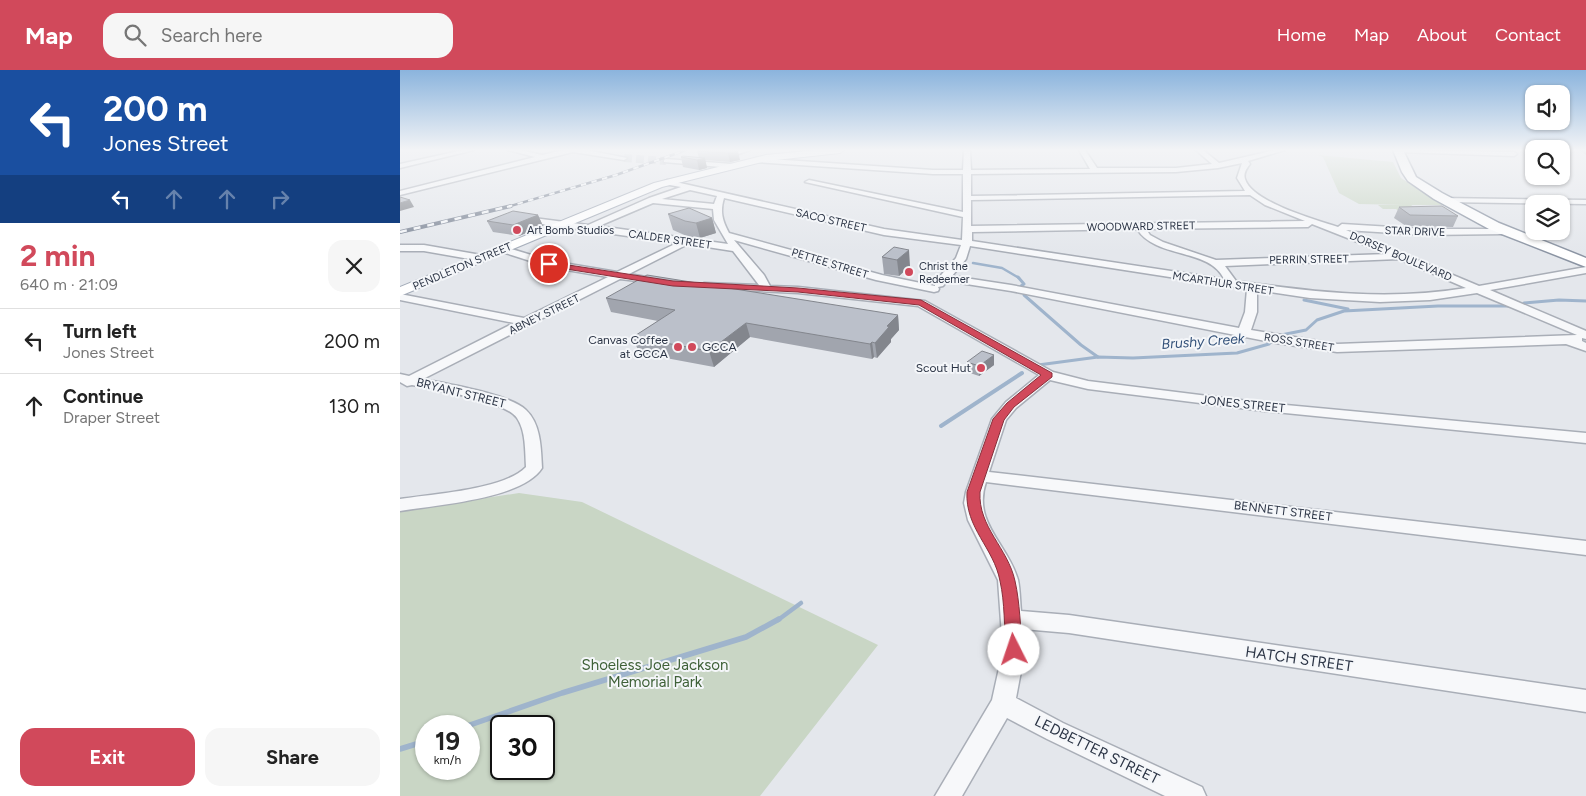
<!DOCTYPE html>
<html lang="en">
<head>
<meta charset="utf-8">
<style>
  body { margin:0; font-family:Figtree,sans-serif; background:#f6f6f6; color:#222; height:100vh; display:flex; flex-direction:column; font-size:19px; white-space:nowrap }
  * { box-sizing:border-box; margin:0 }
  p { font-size:16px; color:#767676 }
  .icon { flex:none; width:28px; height:28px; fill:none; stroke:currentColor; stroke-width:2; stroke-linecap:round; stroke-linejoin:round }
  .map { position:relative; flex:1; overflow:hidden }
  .drawer { display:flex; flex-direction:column; background:#fff; width:400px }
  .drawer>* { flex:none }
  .banner { background:#1a4fa0; color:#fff; overflow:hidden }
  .tools { position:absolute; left:1125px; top:15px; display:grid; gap:10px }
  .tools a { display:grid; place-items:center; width:45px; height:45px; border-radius:10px; background:#fff; box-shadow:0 1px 4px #0004; font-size:25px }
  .speed { position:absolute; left:15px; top:645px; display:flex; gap:10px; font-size:25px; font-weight:700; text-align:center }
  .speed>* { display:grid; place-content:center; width:65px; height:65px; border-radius:50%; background:#fff; box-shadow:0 1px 4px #0004; line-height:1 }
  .speed small { font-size:12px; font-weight:400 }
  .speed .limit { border:2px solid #111; border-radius:8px; background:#fff; color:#111 }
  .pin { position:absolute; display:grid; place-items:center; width:42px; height:42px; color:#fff; margin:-21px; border:2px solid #fff; border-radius:50%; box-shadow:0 1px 5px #0007 }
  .me { position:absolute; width:55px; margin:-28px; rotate:356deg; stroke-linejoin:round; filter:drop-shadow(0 0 4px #0008) }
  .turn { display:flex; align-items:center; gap:18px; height:105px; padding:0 20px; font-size:22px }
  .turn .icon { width:65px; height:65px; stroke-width:2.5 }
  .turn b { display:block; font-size:35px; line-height:42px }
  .lanes { display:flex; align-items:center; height:48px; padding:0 20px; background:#0003; justify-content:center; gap:25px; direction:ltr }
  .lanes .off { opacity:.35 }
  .round { display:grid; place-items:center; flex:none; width:52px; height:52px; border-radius:15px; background:#f6f6f6 }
  .summary { display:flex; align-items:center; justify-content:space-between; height:85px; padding:0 20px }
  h1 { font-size:30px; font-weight:700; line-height:38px; color:#d1495b }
  .button { display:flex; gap:10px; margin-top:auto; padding:10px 20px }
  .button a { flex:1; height:58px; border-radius:15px; background:#d1495b; color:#fff; font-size:20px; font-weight:700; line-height:58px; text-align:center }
  .button a+a { background:#f6f6f6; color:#222 }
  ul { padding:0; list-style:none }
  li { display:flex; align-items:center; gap:15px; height:65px; padding:0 20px; border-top:1px solid #e0e0e0 }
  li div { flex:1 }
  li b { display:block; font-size:19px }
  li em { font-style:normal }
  header { display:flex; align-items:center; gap:30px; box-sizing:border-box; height:70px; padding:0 25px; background:#d1495b; color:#fff }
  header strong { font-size:24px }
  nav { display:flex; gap:28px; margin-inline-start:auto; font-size:18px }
  .search { width:350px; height:45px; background:#f6f6f6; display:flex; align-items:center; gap:12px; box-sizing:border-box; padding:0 18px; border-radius:15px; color:#767676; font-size:19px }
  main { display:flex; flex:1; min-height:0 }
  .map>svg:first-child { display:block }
  .green { fill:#c9d6c5; fill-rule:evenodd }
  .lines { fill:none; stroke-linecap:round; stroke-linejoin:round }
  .stream-far4 { stroke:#9fb4cc; stroke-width:2.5 }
  .stream-far3 { stroke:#9fb4cc; stroke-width:3 }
  .stream-far2 { stroke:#9fb4cc; stroke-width:4 }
  .stream-far1 { stroke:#9fb4cc; stroke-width:4.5 }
  .stream { stroke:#9fb4cc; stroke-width:5.5 }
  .minor-tunnel { stroke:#bfc3cb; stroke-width:8; stroke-dasharray:8 4; stroke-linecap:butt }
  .minor-casing { stroke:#a9aeb7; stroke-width:3 }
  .major-casing { stroke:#a3abb8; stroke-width:2 }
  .highway-casing { stroke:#8b94a3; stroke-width:3 }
  .minor { fill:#f7f8fa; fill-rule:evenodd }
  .major { fill:#fff; fill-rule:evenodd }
  .highway { fill:#fff; fill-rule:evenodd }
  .rail-far1-casing { stroke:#7d8696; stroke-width:2.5 }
  .rail-casing { stroke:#7d8696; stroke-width:4 }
  .rail-far1 { stroke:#f4f6f9; stroke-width:2; stroke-dasharray:5.5; stroke-linecap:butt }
  .rail { stroke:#f4f6f9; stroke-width:2.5; stroke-dasharray:7; stroke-linecap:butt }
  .wall { fill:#a1a5ae }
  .shaded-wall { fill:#83868d }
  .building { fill:#bbc0ca; stroke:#83868d }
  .route { fill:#d1495b; stroke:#882f3b }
  .poi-dot { fill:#d1495b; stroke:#f4f6f9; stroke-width:2 }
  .labels { text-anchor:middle; stroke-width:4; stroke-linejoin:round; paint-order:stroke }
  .far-street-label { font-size:11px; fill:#2b3445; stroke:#f4f6f9 }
  .far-poi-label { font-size:11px; fill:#2b3445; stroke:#f4f6f9; text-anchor:start }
  .poi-label { font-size:12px; fill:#2b3445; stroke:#f4f6f9; text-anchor:end }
  .street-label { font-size:12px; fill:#2b3445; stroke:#f4f6f9 }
  .water-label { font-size:14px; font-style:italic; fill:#34527a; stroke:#f4f6f9 }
  .near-street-label { font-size:15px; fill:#2b3445; stroke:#f4f6f9 }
  .near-park-label { font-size:15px; fill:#3f6138; stroke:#f4f6f9 }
</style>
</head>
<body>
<header>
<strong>Map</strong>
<div class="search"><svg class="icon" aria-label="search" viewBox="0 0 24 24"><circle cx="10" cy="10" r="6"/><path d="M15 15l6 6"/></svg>Search here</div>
<nav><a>Home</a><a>Map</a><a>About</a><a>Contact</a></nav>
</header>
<main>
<section class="drawer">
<div class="banner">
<div class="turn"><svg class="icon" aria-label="left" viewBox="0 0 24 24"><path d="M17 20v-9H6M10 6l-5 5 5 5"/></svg><div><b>200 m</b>Jones Street</div></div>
<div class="lanes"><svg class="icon" aria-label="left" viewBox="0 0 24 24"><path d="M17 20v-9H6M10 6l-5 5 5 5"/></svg><svg class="icon off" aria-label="ahead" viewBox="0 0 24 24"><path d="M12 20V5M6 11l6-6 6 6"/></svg><svg class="icon off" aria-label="ahead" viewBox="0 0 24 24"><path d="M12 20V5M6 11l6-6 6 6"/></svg><svg class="icon off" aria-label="right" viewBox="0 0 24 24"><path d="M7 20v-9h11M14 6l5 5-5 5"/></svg></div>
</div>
<div class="summary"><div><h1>2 min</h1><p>640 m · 21:09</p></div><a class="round"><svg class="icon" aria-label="close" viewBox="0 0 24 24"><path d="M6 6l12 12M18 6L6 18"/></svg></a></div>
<ul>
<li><svg class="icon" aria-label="left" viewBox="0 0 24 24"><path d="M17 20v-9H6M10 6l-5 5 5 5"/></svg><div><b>Turn left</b><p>Jones Street</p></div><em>200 m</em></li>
<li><svg class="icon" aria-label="ahead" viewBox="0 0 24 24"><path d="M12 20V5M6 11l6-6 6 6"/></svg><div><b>Continue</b><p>Draper Street</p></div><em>130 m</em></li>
</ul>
<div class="button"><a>Exit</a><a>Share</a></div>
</section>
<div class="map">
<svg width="1186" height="726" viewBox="0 0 1186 726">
  <rect width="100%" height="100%" fill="#e4e7ec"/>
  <g class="green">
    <polygon points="918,85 993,92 1001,108 1042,135 1011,135 1029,147 1002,144 996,139 983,139 978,135 1003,135 959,134 939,123 923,87"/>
    <path d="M119,423L182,432L478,575L360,726H0V441ZM26,656H69V699H26ZM101,656H144V699H101Z"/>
  </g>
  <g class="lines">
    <polyline class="stream-far4" points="573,193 602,198 619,208"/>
    <g class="stream-far3">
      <polyline points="618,207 624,214 621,216"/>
      <polyline points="624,225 681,275 698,287"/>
      <polyline points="904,230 948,239"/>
      <polyline points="1124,233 1159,230 1186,231"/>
      <polyline points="638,295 698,287 733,288 837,283 869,274 876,266 906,260 917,250 944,241 1038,236 1109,236"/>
    </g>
    <polyline class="stream-far2" points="541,356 622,303"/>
    <polyline class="stream-far1" points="378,550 401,533"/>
    <g class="stream">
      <polyline points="67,656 162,623 346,567 379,549"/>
      <polyline points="0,679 26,671"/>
    </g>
    <polyline class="minor-tunnel" points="224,88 266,91"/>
    <g class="minor-casing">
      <g id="minor">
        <polygon points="63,80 74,80 0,98 0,94"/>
        <polygon points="108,80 120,80 142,85 164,80 186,80 227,88 224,90 173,82 0,125 0,121 135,87"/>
        <polygon points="306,80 330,83 340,80 350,80 330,87"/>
        <path d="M564,80H570L571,100L690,99L679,80H685L697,98H776L812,94L796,80H803L819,93L875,80H885L848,91L850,94C847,98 843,103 845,109C852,132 916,150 938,157L942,154L1025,159H1108V163L1105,164L1025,165L946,160L1079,216L1186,197V203L1090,220L1186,261V269L1182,268V271L1186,273V281L1166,274L937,282L876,273L611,221L547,211L543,216L538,217L539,219L538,221L534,222L476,210L334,170L364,205L370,216L398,217L525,231L653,302L688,311L864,333L1186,363V373L864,341L688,319L650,310L616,338L606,350L589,402L1186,471V485L586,412C572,453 608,474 618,510C620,519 620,531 621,541L669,545L1186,620V642L669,563L623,559L625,580L616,628L663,653L802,717L806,726H765L647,669L607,648L562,726H535L592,630L603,580L598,510L568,450L564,433L566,422L592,349L606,332L639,305L518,236L398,223L300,218L299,216L304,213L359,215L333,181L288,174L229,204L263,210L264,212L263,214L220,209L23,309C47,314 110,324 126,340C141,354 141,379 142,398C123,429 35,435 0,441V429C32,424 104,420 126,397C125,381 126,361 117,348C106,331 33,319 12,315L7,316L0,312V304L9,306L114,253L0,230V224L124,248L208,207L149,197L99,181V177H105L151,191L217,202L277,173L121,151L118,150V146L188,155L249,128L281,117L264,114L263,112L267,110L484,159L562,170L563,147L405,112L409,110L563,142V104H533L356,92L353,90L356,88L533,100H563ZM842,93L837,108L845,121L571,126V104L776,102L818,98ZM290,120L317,126L314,134L262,129ZM850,125L865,135L905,151L571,156V130ZM324,128L484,165L561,175L556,188L535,212V216L482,205L329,163C322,150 320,141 324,128ZM253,133L313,139L314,150L328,174L199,156ZM912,154L988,184L816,190L763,172L750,165L746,159L908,157ZM737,159C756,189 810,178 824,209L572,171V162ZM570,176L847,219L845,242L839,258L611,215L552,206L566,189ZM999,189L1066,218C987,231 914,222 836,211L825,196ZM857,220L910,228L980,232L1030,230L1077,223L1177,265L937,274L851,260L857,242Z"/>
        <polygon points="996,80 1114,82 1117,84 1114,86 999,82"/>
        <polygon points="266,89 332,94 336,96 332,98 264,92 264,90"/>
        <polygon points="1041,128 1186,130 1186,134 1044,132 1040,130"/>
        <polygon points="0,175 24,175 81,185 86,188 81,191 24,181 0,181"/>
      </g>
    </g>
    <g class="major-casing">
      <polygon id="major" points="417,80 444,80 440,83 366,91 262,117 0,226 0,217 254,113 366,85"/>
    </g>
    <g class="highway-casing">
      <polygon id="highway" points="993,80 1003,80 1016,107 1042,123 1099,153 1186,188 1186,197 1089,159 1034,129 1008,111 1002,102"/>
    </g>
    <use href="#minor" class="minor"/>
    <use href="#major" class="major"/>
    <use href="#highway" class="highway"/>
    <g class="rail-far1-casing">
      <polyline id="rail-far1" points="107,137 216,105 286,80"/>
    </g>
    <g class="rail-casing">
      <polyline id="rail" points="0,162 111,136"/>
    </g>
    <use href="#rail-far1" class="rail-far1"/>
    <use href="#rail" class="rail"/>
  </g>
  <g class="wall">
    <polygon points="333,80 340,90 330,92 305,90 307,98 299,100 283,97 281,87 299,88 297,81"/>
    <polygon points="1179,80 1186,80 1186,85"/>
    <polygon points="999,137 1058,146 1053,157 1006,156 994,148"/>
    <polygon points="268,144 312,148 316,163 300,168 289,167 273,160"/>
    <polygon points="138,145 143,156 119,166 93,162 87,151"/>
    <polygon points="494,177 510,196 499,206 484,204 482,187"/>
    <polygon points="206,228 498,245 499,260 491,269 491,272 477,288 474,287 472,289 350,267 314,297 239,283 233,267 258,251 211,242"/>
    <polygon points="594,285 594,295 579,306 567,302 567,292"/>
  </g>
  <g class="shaded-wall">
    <polygon points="338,81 340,90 330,92 328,83"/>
    <polygon points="305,88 307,98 299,100 297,90"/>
    <polygon points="10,130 14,137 0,141 0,133"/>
    <polygon points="138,145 143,156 119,166 113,155"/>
    <polygon points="312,148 316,163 300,168 296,153"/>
    <polygon points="509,180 510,196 499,206 497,190"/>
    <polygon points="498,245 499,260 491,269 491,272 477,288 475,273 487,256"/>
    <polygon points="346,253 350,267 314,297 309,281"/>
    <polygon points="472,272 474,287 472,289 470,274"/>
    <polygon points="594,285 594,295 579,306 579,296"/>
  </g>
  <g class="building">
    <polygon points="300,80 333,80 338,81 328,83 297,81"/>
    <polygon points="283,86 305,88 297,90 281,87"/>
    <polygon points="0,127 10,130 0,133"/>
    <polygon points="1042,136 1058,146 1010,145 999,137"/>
    <polygon points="289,138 312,148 296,153 285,151 268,144"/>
    <polygon points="113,141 138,145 113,155 87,151"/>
    <polygon points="494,177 509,180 497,190 482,187"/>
    <polygon points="247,205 498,245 487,256 489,257 475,273 472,272 470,274 346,253 309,281 233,267 275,240 206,228"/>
    <polygon points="582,281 594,285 579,296 567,292"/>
  </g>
  <linearGradient id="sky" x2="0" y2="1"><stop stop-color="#8bb4dd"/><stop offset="0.44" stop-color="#f3f4f6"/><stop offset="1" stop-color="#f3f4f6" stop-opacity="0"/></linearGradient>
  <rect width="1186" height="182" fill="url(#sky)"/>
  <path class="route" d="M149,192L273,211L398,218L521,230L652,303V307L614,337L604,350L580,422C578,457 608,478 615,511C620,533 620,557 623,580L620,585L614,587L609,585L606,580C604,557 605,533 600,511C594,478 565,458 567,422L593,349L607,333L641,305L519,235L398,222L273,216L147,196L145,194Z"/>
  <g class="poi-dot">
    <circle cx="117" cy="160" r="5"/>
    <circle cx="509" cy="202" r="5"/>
    <circle cx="278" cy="277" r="5"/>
    <circle cx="292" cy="277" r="5"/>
    <circle cx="581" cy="298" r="5"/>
  </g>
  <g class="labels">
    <g class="far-street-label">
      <text transform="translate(431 150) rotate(13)" y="4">SACO STREET</text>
      <text transform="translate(741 156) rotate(-1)" y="4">WOODWARD STREET</text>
      <text transform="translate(1015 161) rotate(2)" y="4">STAR DRIVE</text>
      <text transform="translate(270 169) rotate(8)" y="4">CALDER STREET</text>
      <text transform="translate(1001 186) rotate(23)" y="4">DORSEY BOULEVARD</text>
      <text transform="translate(909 189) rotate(-1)" y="4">PERRIN STREET</text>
      <text transform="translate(430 193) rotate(17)" y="4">PETTEE STREET</text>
      <text transform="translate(62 196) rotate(-23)" y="4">PENDLETON STREET</text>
      <text transform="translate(823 213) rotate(9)" y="4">MCARTHUR STREET</text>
      <text transform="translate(144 244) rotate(-26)" y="4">ABNEY STREET</text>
      <text transform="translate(899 272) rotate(9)" y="4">ROSS STREET</text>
    </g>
    <g class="far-poi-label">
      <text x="127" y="164">Art Bomb Studios</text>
      <text x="519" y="200">Christ the<tspan x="519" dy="13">Redeemer</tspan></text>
    </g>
    <g class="poi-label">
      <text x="268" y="274">Canvas Coffee<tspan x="268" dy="14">at GCCA</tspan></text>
      <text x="302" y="281" text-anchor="start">GCCA</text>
      <text x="571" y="302">Scout Hut</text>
    </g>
    <g class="street-label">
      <text transform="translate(61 323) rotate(14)" y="4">BRYANT STREET</text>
      <text transform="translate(843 334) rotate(6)" y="4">JONES STREET</text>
      <text transform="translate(883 441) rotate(7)" y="4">BENNETT STREET</text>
    </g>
    <g class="water-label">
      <text transform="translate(803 271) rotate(-4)" y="5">Brushy Creek</text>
    </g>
    <g class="near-street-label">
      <text transform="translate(899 589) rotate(8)" y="5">HATCH STREET</text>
      <text transform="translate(697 680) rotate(26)" y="5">LEDBETTER STREET</text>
    </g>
    <g class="near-park-label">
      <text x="255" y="600">Shoeless Joe Jackson<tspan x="255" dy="17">Memorial Park</tspan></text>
    </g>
  </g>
</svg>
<div class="tools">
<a><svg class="icon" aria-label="sound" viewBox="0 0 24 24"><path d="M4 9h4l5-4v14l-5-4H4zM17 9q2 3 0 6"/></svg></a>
<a><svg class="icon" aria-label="search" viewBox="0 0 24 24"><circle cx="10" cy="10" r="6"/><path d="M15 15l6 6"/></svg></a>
<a><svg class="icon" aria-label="layers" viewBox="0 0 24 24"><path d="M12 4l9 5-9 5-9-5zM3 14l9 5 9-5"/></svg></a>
</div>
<div class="speed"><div>19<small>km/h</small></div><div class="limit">30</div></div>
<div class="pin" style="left:149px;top:194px;background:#d93025"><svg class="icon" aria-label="arrive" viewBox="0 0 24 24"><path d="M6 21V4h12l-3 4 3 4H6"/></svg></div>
<svg class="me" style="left:614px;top:580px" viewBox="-20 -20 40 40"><circle r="19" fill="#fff"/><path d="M0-13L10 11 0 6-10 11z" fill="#d1495b"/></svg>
</div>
</main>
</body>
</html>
